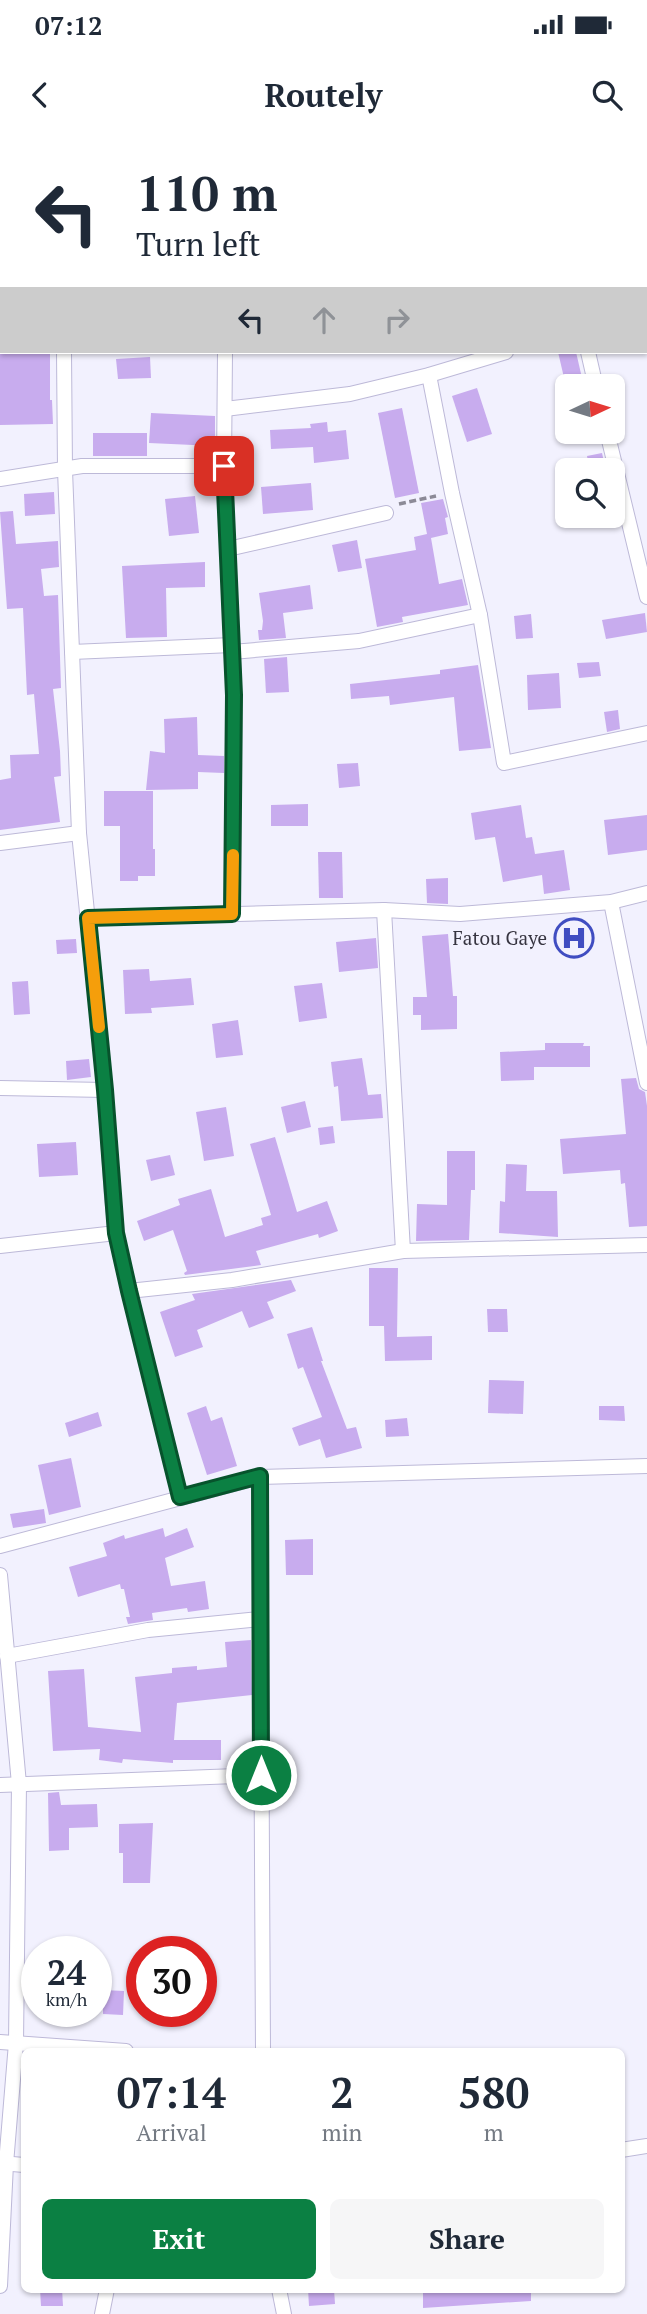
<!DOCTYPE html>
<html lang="en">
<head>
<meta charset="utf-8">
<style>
  body { margin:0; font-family:"PT Serif",serif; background:#f6f6f7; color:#1f2937; height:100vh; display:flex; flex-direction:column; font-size:26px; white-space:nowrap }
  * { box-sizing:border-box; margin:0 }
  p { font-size:23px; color:#747a83 }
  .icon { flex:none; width:38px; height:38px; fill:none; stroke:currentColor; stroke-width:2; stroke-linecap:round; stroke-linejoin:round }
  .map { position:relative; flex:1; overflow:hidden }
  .panel { position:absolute; left:21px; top:1908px; width:604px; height:245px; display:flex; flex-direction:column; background:#fff; border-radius:10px; box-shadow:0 2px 5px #0004 }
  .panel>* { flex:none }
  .banner { position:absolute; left:0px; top:0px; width:648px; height:214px; box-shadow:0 2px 5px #0004; background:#fff; color:#1f2937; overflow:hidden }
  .needle { width:46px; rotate:86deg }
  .tools { position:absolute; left:555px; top:234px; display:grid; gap:14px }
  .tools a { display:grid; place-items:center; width:70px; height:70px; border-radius:10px; background:#fff; box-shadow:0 2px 5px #0004; font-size:35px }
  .speed { position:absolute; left:21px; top:1796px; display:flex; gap:14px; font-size:35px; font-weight:700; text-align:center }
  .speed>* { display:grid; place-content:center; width:91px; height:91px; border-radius:50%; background:#fff; box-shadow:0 2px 5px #0004; line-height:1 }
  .speed small { font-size:18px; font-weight:400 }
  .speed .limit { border:10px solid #d22; background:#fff; color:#111 }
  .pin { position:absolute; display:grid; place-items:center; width:60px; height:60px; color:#fff; margin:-30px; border-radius:14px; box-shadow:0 4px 10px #0006 }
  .me { position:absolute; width:77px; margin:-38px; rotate:0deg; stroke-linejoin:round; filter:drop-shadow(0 0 5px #0008) }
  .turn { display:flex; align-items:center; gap:24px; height:147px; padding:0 21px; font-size:32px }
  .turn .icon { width:91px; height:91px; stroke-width:2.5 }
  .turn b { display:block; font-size:49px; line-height:60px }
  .lanes { display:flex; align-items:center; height:66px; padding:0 21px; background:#0003; justify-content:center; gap:35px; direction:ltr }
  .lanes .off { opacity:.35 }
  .eta { display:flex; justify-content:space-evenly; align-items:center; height:119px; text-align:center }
  .eta b { font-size:42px; font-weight:700; line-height:49px }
  .primary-button { display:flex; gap:14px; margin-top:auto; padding:14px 21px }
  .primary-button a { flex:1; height:80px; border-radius:10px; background:#0b8043; color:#fff; font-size:28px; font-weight:700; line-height:80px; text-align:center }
  .primary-button a+a { background:#f6f6f7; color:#1f2937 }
  .status { display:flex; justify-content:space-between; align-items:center; height:49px; padding:0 35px; background:#fff; direction:ltr }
  .status svg { height:19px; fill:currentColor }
  header { display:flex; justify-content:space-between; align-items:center; height:91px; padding:0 21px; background:#fff; font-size:32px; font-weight:700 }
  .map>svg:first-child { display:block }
  .building { fill:#c8acee }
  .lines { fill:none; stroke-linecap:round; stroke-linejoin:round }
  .street-casing { stroke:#bdb9d8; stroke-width:16 }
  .path { stroke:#8c8a97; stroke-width:3.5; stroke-dasharray:7 3.5; stroke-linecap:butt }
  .street { stroke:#fff; stroke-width:14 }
  .route-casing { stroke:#07532c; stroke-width:18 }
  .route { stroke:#0b8043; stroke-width:12 }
  .slow { stroke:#f59e0b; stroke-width:12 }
  .labels { text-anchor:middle; stroke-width:5; stroke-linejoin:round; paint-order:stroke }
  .poi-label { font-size:19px; fill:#363440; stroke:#f2f1fe; text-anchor:end }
</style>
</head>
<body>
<div class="status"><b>07:12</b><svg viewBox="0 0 49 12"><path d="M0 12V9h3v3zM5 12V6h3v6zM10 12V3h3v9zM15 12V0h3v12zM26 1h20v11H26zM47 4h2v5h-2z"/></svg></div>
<header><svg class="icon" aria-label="back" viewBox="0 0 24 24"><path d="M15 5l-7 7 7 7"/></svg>Routely<svg class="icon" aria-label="search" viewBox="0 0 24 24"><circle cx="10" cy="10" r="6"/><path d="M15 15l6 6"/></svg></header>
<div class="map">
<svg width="647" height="2174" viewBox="0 0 647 2174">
  <rect width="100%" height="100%" fill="#f2f1fe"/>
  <g class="building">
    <polygon points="0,212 50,213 50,260 52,260 53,284 0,285"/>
    <polygon points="558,212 576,212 582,238 565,242"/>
    <polygon points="150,217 151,238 118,239 116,219"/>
    <polygon points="477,248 492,294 467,302 452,256"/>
    <polygon points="402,268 419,353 395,358 378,273"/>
    <polygon points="151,273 215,276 215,306 149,303"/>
    <polygon points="327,282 328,292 346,290 349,319 314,323 313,307 271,309 270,290 311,288 310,284"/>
    <rect x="93" y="293" width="54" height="23"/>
    <polygon points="602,313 606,331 590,331 587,316"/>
    <polygon points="311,343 313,370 263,374 261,347"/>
    <polygon points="54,352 55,374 25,376 24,354"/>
    <polygon points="195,356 199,393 169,396 165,359"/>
    <polygon points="443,359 448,377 445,378 448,394 431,398 439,444 462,439 468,465 402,477 403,482 377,487 365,419 416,410 414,397 427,394 421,363"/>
    <polygon points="13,371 16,404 58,401 59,427 41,429 44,456 58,455 61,548 53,549 60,611 61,636 54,637 60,682 0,690 0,640 11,638 10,615 39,614 34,554 27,555 23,468 7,469 0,372"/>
    <polygon points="357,400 362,428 338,432 332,405"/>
    <polygon points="205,422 205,447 166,448 167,497 126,498 122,426"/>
    <polygon points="310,445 313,469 283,473 286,498 259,500 258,490 262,490 263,481 259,453"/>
    <polygon points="645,473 647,492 606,499 602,480"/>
    <polygon points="531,474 533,498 516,499 514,476"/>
    <polygon points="287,517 289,552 266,553 264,519"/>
    <polygon points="599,522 601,536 579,538 577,523"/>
    <polygon points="478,525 491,608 459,611 454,557 390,565 389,556 351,559 350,544 440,534 440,530"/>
    <polygon points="559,533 561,568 528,570 527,535"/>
    <polygon points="618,570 620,589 607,592 604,572"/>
    <polygon points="197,577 198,615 224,616 224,633 198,632 198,649 146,650 150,611 165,613 164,579"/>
    <polygon points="358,623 360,646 339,648 337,624"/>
    <polygon points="104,651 153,651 153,709 155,709 155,736 138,736 138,741 120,741 120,686 104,686"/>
    <polygon points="308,664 308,686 271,686 271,665"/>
    <polygon points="521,665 526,698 532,697 535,714 564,710 570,750 544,754 542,735 503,742 495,697 475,700 471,673"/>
    <polygon points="647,675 647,710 608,715 604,680"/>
    <polygon points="318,712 342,712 343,758 319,758"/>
    <polygon points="448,738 448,764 427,763 426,739"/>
    <polygon points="448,794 453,856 457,856 457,889 421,890 421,875 413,875 413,857 427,857 422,796"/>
    <polygon points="376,798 378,828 339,832 336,802"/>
    <polygon points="76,799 77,813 57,814 56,800"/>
    <polygon points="149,829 150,841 191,838 194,865 151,868 152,873 125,874 123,830"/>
    <polygon points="28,841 30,874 14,875 12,842"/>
    <polygon points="322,843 327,878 299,882 294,846"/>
    <polygon points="238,880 243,915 216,918 212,884"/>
    <polygon points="545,903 584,903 583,906 590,906 590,927 534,927 534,940 501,941 500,912 545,910"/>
    <polygon points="362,918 368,955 381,954 383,978 341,981 338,946 334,947 331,922"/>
    <polygon points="89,919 91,937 67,940 66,921"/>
    <polygon points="636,938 639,949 645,952 647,966 647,1086 629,1087 625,1043 621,1044 620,1030 563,1034 560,999 626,994 621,939"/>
    <polygon points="305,961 311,987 287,993 281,967"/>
    <polygon points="226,967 234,1016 204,1021 196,972"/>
    <polygon points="333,986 335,1003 320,1005 318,988"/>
    <polygon points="275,997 297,1072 327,1061 338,1091 319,1098 318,1094 256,1111 261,1125 185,1135 184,1133 187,1131 173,1090 144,1101 137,1081 180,1065 178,1059 211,1049 225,1097 263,1085 261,1078 271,1075 250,1004"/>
    <polygon points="76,1002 78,1035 39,1037 37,1004"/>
    <polygon points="447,1011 475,1011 475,1050 471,1050 469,1100 416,1101 417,1064 447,1065"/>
    <polygon points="170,1015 175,1035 151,1041 146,1020"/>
    <polygon points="506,1024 527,1025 526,1051 557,1051 558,1097 499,1093 500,1061 505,1062"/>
    <polygon points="369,1128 398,1128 397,1197 432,1196 432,1220 385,1221 384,1186 369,1186"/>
    <polygon points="291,1140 296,1151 267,1162 274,1178 249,1188 242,1171 197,1190 203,1207 175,1217 160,1172 195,1160 192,1154"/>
    <polygon points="487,1169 507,1169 508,1192 488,1192"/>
    <polygon points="312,1187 323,1221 321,1221 347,1289 356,1287 362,1308 326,1318 320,1299 299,1306 292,1288 322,1277 303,1227 298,1229 287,1194"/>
    <polygon points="489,1240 524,1241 523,1274 488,1273"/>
    <polygon points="206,1266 211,1281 222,1277 237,1326 207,1335 187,1273"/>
    <polygon points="599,1266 624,1266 625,1281 599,1280"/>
    <polygon points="98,1272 102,1286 69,1297 65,1283"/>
    <polygon points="407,1278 409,1296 386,1297 385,1280"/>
    <polygon points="71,1318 81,1367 49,1375 38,1325"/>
    <polygon points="44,1369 46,1383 13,1388 10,1374"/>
    <polygon points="163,1388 165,1397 187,1388 194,1407 165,1418 171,1446 205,1441 209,1469 188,1472 187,1468 152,1473 153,1480 128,1484 126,1477 130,1477 124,1449 121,1449 120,1444 78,1457 69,1427 107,1416 103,1403 124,1395 125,1399"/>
    <polygon points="313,1399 313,1435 286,1435 285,1400"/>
    <polygon points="251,1500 252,1555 177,1563 174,1600 221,1600 221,1620 173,1620 173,1623 123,1619 122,1623 99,1620 100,1609 53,1611 48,1531 84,1529 88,1587 141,1592 135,1537 172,1533 172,1528 197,1526 197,1530 227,1527 225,1502"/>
    <polygon points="59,1652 61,1665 97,1664 98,1687 69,1688 69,1710 49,1711 48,1653"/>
    <polygon points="153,1683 150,1743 123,1743 123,1713 119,1713 119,1684"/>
    <polygon points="103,1850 124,1851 123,1875 103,1874"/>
    <polygon points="40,2149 62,2149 63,2166 41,2166"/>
    <polygon points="308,2149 334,2149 335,2164 309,2166"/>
    <polygon points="423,2149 531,2149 531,2161 423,2168"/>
  </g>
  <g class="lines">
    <g class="street-casing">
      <g id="street">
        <polyline points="61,0 61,2"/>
        <polyline points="225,0 225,2"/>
        <polyline points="514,0 515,2"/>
        <polyline points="0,55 2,55"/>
        <polyline points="646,160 647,160"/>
        <polyline points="64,212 65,330 79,693 105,950 112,1057 116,1093 129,1151 180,1357"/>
        <polyline points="225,212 224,326 234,555 232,774"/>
        <polyline points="588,212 596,247"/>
        <polyline points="429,235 452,353 480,475 504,623 647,593"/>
        <polyline points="225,269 350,254 429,235 506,212"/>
        <polyline points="607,292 647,457"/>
        <polyline points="0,339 82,326 224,326"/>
        <polyline points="228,409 386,373"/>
        <polyline points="72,512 232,505"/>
        <polyline points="232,512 359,501 480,475"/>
        <polyline points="0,703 79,693"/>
        <polyline points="611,762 647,943"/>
        <polyline points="384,770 403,1111"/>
        <polyline points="88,778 384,770 460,774 611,762 647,753"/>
        <polyline points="0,948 105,950"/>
        <polyline points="0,1106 116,1093"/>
        <polyline points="129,1151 232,1140 403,1111 647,1105"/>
        <polyline points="260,1337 263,1911"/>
        <polyline points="0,1406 260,1337 647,1326"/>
        <polyline points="0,1435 19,1644 16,1903 6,2024 0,2146"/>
        <polyline points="7,1516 148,1490 260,1479"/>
        <polyline points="0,1645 261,1635"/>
        <polyline points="0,1902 126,1911"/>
        <polyline points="621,2010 647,2006"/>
        <polyline points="0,2023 24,2025"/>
        <polyline points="279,2149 284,2174"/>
        <polyline points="102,2174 107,2149"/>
      </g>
    </g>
    <polyline class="path" points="399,364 436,356"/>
    <use href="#street" class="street"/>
  </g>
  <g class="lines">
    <g class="route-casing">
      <polyline id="route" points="224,326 234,555 232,774 88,778 105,950 116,1093 129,1151 180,1357 260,1336 261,1635"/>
    </g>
    <use href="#route" class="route"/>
    <polyline class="slow" points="99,887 88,778 232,774 233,715"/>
  </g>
  <defs>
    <g id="hospital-ring" transform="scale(2.0125)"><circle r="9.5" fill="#f2f1fe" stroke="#404dc1" stroke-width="1.5"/><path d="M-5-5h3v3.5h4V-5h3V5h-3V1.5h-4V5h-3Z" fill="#404dc1"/></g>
  </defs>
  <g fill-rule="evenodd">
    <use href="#hospital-ring" x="574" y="798"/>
  </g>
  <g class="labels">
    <g class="poi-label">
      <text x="547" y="805">Fatou Gaye</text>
    </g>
  </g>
</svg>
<div class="tools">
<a><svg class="needle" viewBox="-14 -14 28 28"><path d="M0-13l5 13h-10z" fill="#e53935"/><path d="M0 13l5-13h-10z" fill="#747a83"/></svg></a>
<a><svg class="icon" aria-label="search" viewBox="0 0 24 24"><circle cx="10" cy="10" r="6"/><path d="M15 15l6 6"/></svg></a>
</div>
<div class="speed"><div>24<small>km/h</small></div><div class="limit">30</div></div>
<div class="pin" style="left:224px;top:326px;background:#d93025"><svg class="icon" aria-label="arrive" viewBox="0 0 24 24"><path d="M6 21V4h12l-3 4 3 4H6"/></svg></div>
<svg class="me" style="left:261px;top:1635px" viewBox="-20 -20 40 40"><circle r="17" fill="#0b8043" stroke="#fff" stroke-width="3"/><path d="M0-11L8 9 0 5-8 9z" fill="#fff"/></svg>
<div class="banner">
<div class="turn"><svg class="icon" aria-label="left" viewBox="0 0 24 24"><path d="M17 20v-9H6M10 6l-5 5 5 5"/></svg><div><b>110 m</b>Turn left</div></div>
<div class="lanes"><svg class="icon" aria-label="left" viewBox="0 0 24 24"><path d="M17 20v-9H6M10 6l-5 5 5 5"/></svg><svg class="icon off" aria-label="ahead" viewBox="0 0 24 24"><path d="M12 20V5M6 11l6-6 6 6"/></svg><svg class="icon off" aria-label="right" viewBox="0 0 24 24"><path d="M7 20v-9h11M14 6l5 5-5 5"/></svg></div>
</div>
<section class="panel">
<div class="eta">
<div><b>07:14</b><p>Arrival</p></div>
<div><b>2</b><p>min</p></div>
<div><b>580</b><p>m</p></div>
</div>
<div class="primary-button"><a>Exit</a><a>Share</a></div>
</section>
</div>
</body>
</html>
